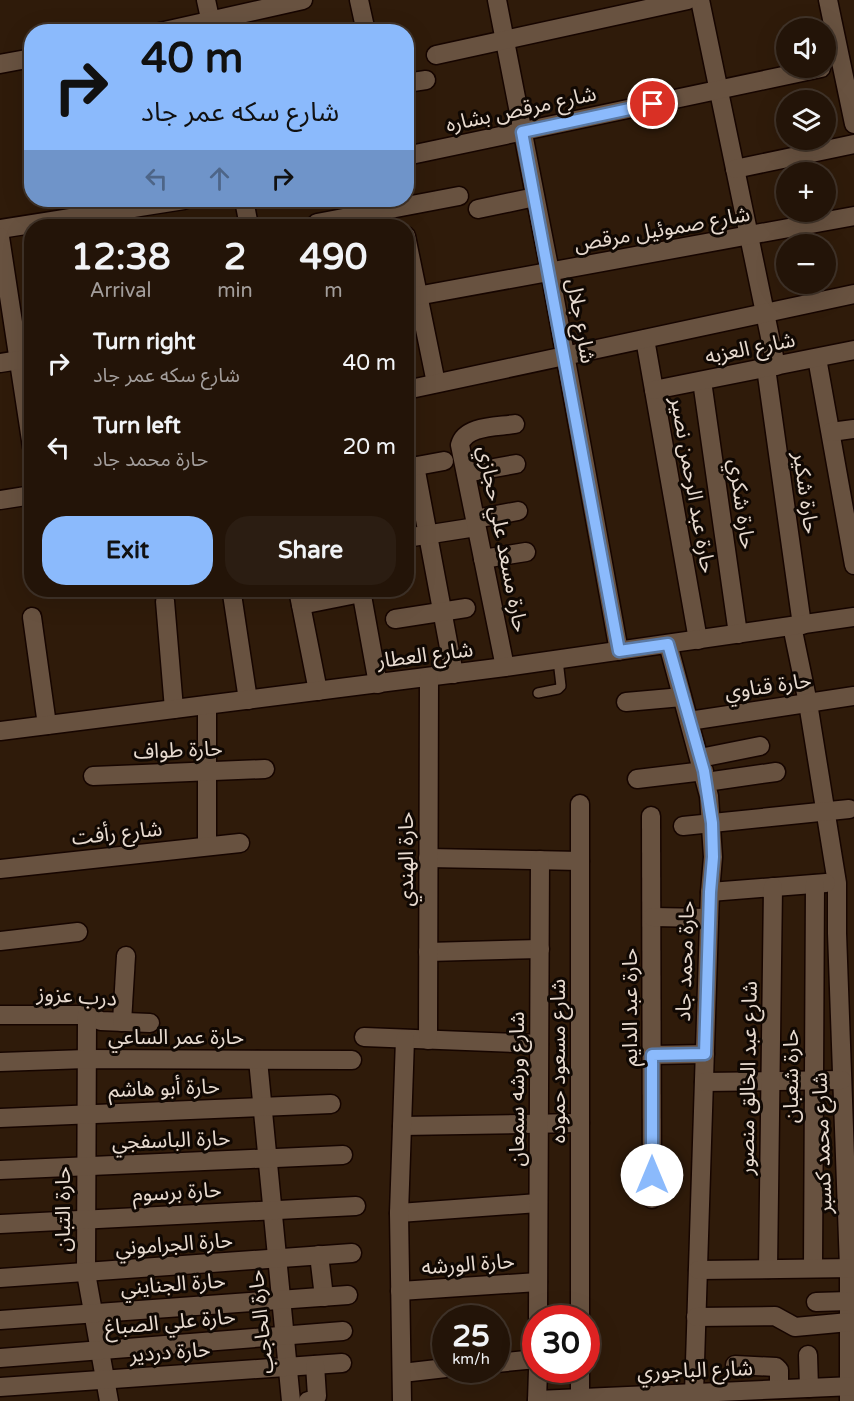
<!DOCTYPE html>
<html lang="en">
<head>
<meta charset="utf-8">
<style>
  body { margin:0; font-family:"Varela Round","Noto Sans Arabic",sans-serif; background:#2b1d12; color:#f1f3f6; height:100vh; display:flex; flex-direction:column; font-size:22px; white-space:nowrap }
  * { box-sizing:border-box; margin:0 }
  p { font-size:20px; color:#a39e9c }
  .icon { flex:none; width:33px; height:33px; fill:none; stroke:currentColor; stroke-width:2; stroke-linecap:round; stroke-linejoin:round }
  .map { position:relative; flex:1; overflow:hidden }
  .drawer { position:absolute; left:24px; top:219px; width:390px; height:378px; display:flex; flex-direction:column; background:#231408; border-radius:24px; box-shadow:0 6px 24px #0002,0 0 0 2px #403329 }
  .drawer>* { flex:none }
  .hud { position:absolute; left:24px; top:24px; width:390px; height:183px; border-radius:24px; box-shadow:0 6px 24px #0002,0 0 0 2px #403329; background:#8bbafc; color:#111; overflow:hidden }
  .buttons { position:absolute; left:776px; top:18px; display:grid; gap:12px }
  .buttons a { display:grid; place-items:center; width:60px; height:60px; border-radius:50%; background:#231408; box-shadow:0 6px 24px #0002,0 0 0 2px #403329; font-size:30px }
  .speed { position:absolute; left:432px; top:1305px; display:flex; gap:12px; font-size:30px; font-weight:700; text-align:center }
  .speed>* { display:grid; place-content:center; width:78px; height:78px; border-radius:50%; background:#231408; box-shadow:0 6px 24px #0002,0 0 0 2px #403329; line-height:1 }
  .speed small { font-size:15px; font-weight:400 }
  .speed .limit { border:9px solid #d22; background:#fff; color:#111 }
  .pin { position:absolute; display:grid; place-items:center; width:51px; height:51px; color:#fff; margin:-26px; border:3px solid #fff; border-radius:50%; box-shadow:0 2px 6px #0007 }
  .me { position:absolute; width:66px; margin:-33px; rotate:0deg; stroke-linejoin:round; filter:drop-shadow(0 0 4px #0008) }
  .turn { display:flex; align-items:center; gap:21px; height:126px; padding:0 18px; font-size:27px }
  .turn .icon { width:78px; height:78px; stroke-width:2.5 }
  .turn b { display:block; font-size:42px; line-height:51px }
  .lanes { display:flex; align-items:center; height:57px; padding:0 18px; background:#0003; justify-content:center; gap:30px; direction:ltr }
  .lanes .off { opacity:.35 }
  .eta { display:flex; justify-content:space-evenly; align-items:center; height:102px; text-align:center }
  .eta b { font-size:36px; font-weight:700; line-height:42px }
  .button { display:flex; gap:12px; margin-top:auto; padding:12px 18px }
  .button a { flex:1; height:69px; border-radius:24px; background:#8bbafc; color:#111; font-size:24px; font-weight:700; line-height:69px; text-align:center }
  .button a+a { background:#2b1d12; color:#f1f3f6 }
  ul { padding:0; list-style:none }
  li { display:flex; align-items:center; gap:18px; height:84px; padding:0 18px }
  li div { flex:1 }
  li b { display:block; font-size:22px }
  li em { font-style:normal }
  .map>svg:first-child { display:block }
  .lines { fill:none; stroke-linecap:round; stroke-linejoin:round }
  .lane-casing { stroke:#160500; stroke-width:12 }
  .street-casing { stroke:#160500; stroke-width:21 }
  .lane { stroke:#685240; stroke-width:9 }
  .street { stroke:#685240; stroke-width:18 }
  .route-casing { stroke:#5a79a4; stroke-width:15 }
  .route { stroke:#8bbafc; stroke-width:10 }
  .labels { text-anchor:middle; stroke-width:6; stroke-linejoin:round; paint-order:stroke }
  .street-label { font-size:21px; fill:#e8dbd0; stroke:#100803 }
</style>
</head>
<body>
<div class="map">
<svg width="854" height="1401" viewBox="0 0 854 1401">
  <rect width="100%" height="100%" fill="#2f1b0a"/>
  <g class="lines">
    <g class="lane-casing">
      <polyline id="lane" points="538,693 558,689 561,686 558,660"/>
    </g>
    <g class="street-casing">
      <g id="street">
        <polyline points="206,0 213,32"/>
        <polyline points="359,0 366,32"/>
        <polyline points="497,0 550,272 619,651"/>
        <polyline points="700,0 776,366"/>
        <polyline points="828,0 854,124"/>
        <polyline points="160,32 303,0"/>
        <polyline points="436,55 688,0"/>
        <polyline points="0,64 32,58"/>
        <polyline points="406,83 426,80"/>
        <polyline points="406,156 821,68"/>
        <polyline points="735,169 854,144"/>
        <polyline points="244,200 249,226"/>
        <polyline points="478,209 535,197"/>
        <polyline points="317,223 459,196"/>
        <polyline points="0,229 184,200"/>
        <polyline points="406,236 436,383"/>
        <polyline points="0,237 32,447"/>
        <polyline points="406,298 854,216"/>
        <polyline points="645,339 698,640"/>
        <polyline points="817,358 854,565"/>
        <polyline points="0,363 32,358"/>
        <polyline points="766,368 802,625"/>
        <polyline points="702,381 738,634"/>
        <polyline points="406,390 854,294"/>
        <polyline points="654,390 854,350"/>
        <polyline points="831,432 854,429"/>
        <polyline points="415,466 454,674"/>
        <polyline points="406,468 444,461"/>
        <polyline points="466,473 516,464"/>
        <polyline points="0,500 32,495"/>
        <polyline points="475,519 518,511"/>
        <polyline points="406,538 476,527"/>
        <polyline points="483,559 526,552"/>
        <polyline points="298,590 318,691"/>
        <polyline points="361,590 378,684"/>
        <polyline points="232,594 248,700"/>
        <polyline points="165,601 174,709"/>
        <polyline points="301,605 361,593"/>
        <polyline points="32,617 47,725"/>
        <polyline points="395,619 466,608"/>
        <polyline points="792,626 808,703 837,883 837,933 849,1268 849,1401"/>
        <polyline points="668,644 709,796 713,857 710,892 694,1393"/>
        <path d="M505,667L460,445C465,425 498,427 515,424"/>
        <polyline points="626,702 682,697"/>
        <polyline points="207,705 207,846"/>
        <polyline points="689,721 854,696"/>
        <polyline points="0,731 505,667 854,617"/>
        <polyline points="700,758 760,746"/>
        <polyline points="93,776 265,769"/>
        <polyline points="637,779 704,771"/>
        <polyline points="706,782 776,772"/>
        <polyline points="651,816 652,1199"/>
        <polyline points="683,826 849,809"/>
        <polyline points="428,858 580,861"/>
        <polyline points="0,869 240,843"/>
        <polyline points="710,892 826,883"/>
        <polyline points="652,917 709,918"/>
        <polyline points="0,941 78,932"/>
        <polyline points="428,952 540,949"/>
        <polyline points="0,1015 87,1015 101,1021 150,1023"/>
        <polyline points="87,1015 86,1273 109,1401"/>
        <polyline points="122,1022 126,956"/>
        <polyline points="364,1037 539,1044"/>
        <polyline points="428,1040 429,677"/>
        <polyline points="652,1055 705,1054"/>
        <polyline points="258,1060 291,1401"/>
        <polyline points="0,1062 86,1059 352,1060"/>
        <polyline points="704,1082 842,1080"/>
        <polyline points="0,1118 331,1104"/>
        <polyline points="402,1126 580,1123"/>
        <polyline points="0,1170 343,1155"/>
        <polyline points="399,1213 538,1203"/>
        <polyline points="0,1224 356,1206"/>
        <polyline points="319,1255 324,1297"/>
        <polyline points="813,1268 815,884"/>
        <polyline points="768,1269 773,887"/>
        <polyline points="698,1270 854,1268"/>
        <polyline points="0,1278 352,1253"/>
        <polyline points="400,1291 538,1282"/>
        <polyline points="816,1302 849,1301"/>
        <polyline points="696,1317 775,1316 795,1327 849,1322"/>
        <polyline points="538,1318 540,860"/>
        <polyline points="580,1318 580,804"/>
        <polyline points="0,1320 348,1295"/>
        <polyline points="808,1355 809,1388"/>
        <polyline points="0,1358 343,1331"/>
        <polyline points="496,1363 536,1359"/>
        <polyline points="735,1365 776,1367 779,1370 779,1389"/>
        <polyline points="402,1373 446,1368"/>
        <polyline points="0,1387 342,1363"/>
        <polyline points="580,1398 580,1370"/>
        <polyline points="537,1400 854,1386"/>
        <polyline points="308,1401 313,1400 317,1396 315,1365"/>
        <polyline points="402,1401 399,1213 405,1039"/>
        <polyline points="537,1401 538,1370"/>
      </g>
    </g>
    <use href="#lane" class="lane"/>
    <use href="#street" class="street"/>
  </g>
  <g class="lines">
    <g class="route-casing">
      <polyline id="route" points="652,1175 652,1055 705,1054 710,892 713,857 712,823 704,771 668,644 619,651 522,132 653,104"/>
    </g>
    <use href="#route" class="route"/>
  </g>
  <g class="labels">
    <g class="street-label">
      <text transform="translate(521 109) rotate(-12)" y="7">شارع مرقص بشاره</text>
      <text transform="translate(662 229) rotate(-10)" y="7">شارع صموئيل مرقص</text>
      <text transform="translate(581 321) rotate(80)" y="7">شارع جلال</text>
      <text transform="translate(750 348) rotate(-11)" y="7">شارع العزبه</text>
      <text transform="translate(693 485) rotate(80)" y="7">حارة عبد الرحمن نصير</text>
      <text transform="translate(806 493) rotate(82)" y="7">حارة شكير</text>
      <text transform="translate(742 504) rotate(82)" y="7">حارة شكري</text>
      <text transform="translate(503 539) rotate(79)" y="7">حارة مسعد علي حجازي</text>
      <text transform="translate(425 655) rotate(-7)" y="7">شارع العطار</text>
      <text transform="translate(768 686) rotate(-8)" y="7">حارة قناوي</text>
      <text transform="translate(178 750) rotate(-2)" y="7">حارة طواف</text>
      <text transform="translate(117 833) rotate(-6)" y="7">شارع رأفت</text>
      <text transform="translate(406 859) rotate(-90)" y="7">حارة الهندي</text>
      <text transform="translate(685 961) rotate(-88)" y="7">حارة محمد جاد</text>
      <text transform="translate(77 996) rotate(4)" y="7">درب عزوز</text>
      <text transform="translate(630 1007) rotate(-90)" y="7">حارة عبد الدايم</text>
      <text x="176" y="1044">حارة عمر الساعي</text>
      <text transform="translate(558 1061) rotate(-90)" y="7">شارع مسعود حموده</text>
      <text transform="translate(791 1076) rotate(-90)" y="7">حارة شعبان</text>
      <text transform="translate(748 1078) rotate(-89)" y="7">شارع عبد الخالق منصور</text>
      <text transform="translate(164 1088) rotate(-2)" y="7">حارة أبو هاشم</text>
      <text transform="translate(517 1089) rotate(-90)" y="7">شارع ورشه سمعان</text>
      <text transform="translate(171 1140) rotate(-2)" y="7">حارة الباسفجي</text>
      <text transform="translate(822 1143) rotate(-92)" y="7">شارع محمد كسبر</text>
      <text transform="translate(177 1192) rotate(-3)" y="7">حارة برسوم</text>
      <text transform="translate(63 1209) rotate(-90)" y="7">حارة التبان</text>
      <text transform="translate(174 1244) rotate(-4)" y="7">حارة الجراموني</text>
      <text transform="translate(468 1264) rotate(-4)" y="7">حارة الورشه</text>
      <text transform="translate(173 1284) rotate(-4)" y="7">حارة الجنايني</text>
      <text transform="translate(170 1322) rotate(-5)" y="7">حارة علي الصباغ</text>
      <text transform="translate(261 1322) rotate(-96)" y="7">حارة الحاجب</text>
      <text transform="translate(170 1352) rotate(-4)" y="7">حارة دردير</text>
      <text transform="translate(695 1370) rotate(-2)" y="7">شارع الباجوري</text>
    </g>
  </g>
</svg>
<div class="buttons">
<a><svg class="icon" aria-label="sound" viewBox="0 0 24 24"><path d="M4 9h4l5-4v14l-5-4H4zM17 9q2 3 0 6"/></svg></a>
<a><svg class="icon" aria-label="layers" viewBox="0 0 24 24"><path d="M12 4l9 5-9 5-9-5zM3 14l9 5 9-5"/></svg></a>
<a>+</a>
<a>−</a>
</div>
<div class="speed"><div>25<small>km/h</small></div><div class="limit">30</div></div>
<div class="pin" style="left:653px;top:104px;background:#d93025"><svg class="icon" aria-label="arrive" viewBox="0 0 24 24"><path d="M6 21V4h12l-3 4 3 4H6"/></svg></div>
<svg class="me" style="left:652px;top:1175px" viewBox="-20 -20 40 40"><circle r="19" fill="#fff"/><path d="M0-13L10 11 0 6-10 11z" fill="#8bbafc"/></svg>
<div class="hud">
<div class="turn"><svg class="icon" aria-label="right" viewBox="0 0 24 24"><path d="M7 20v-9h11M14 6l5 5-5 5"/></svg><div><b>40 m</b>شارع سكه عمر جاد</div></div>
<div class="lanes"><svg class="icon off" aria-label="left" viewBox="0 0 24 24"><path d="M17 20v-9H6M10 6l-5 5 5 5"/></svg><svg class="icon off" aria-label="ahead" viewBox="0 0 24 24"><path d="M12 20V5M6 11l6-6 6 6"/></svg><svg class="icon" aria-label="right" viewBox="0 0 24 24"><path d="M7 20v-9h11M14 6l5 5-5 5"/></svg></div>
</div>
<section class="drawer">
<div class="eta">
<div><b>12:38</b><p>Arrival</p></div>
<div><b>2</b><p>min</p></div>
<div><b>490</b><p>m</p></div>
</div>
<ul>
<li><svg class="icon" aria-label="right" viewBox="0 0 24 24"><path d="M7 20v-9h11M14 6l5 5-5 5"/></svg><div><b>Turn right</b><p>شارع سكه عمر جاد</p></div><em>40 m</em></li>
<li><svg class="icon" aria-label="left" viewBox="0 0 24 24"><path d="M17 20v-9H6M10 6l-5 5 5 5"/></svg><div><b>Turn left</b><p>حارة محمد جاد</p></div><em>20 m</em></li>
</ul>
<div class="button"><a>Exit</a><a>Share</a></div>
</section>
</div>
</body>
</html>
